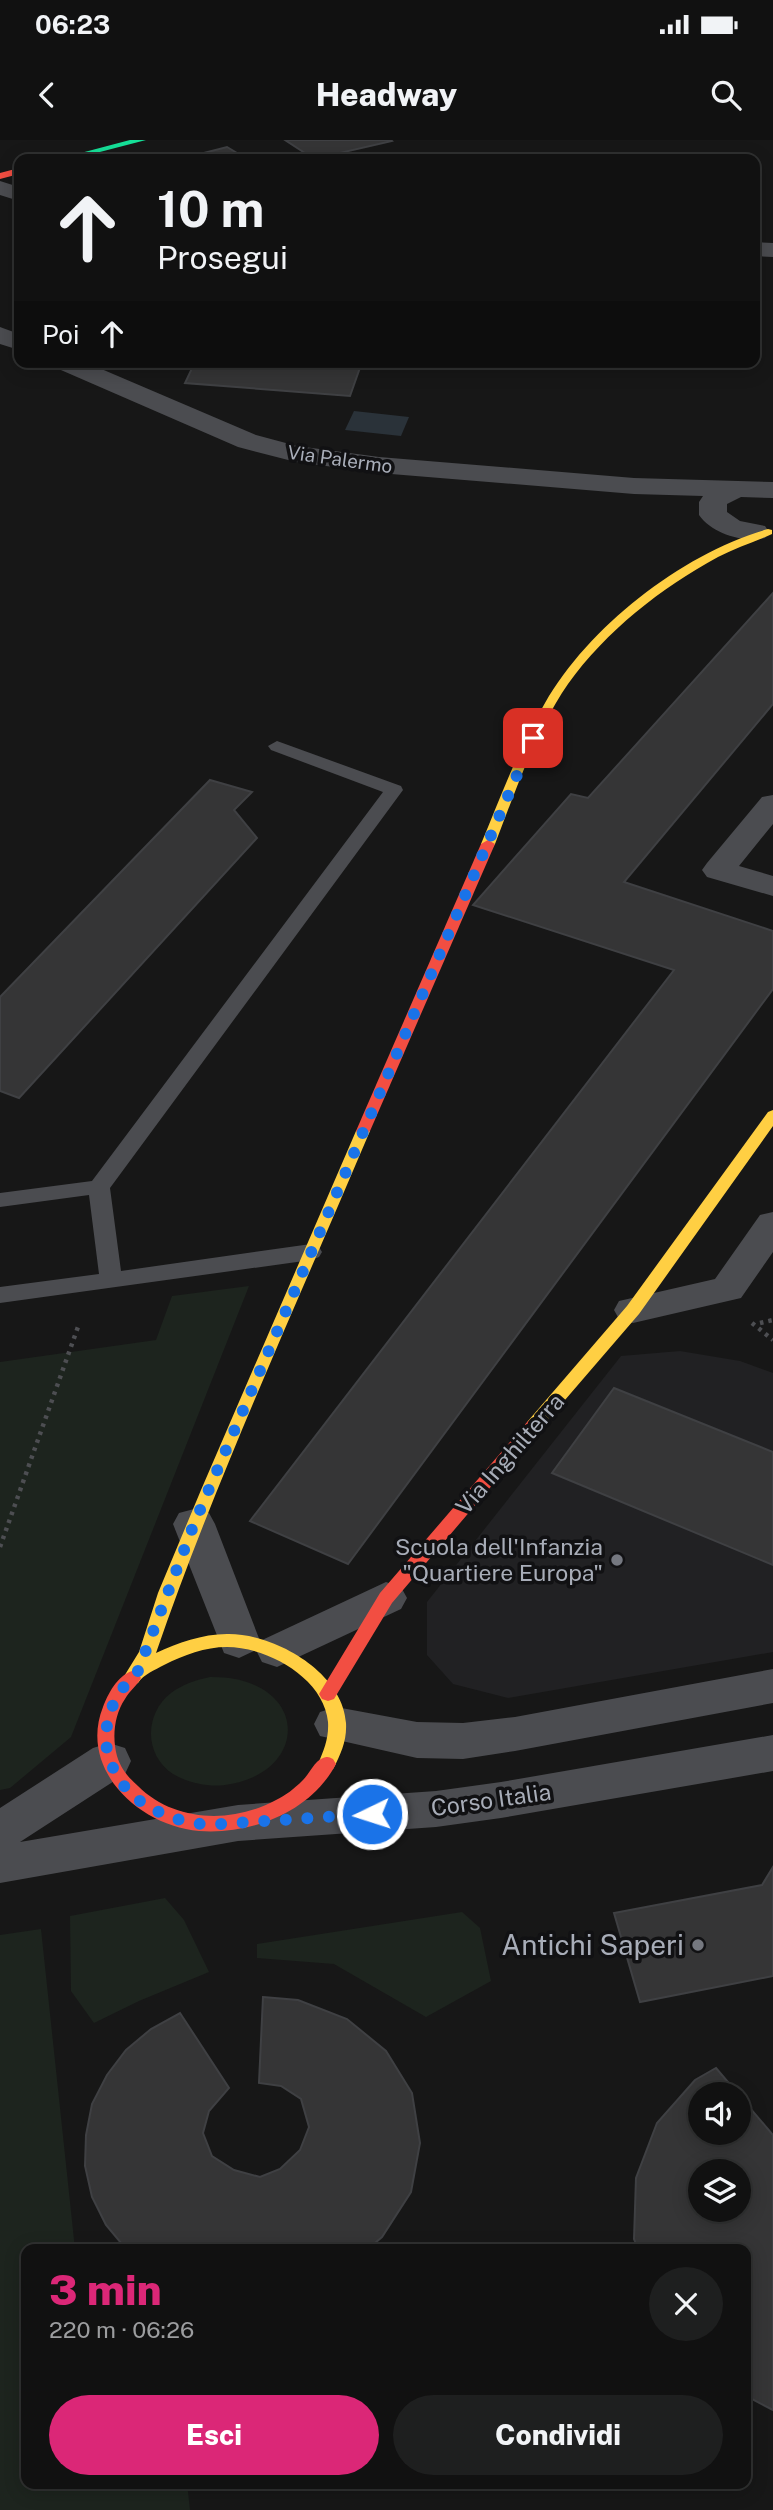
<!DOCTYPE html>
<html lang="it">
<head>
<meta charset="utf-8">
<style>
  body { margin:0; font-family:"Public Sans",sans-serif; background:#1e1f1f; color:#f1f3f6; height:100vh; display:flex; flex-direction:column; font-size:26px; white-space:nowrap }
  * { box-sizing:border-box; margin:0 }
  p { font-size:23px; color:#9c9d9f }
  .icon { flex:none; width:38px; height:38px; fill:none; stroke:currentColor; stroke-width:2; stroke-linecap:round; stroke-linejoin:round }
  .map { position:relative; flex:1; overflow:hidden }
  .sheet { position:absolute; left:21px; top:2104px; width:730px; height:245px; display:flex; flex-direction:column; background:#111; border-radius:14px; box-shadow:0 4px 18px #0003,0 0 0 2px #303131 }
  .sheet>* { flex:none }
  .top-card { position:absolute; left:14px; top:14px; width:746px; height:214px; border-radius:14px; box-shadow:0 4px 18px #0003,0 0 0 2px #303131; background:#111; color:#f1f3f6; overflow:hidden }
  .buttons { position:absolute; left:688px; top:1942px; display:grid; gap:14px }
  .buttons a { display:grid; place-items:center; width:63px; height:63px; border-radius:50%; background:#111; box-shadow:0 4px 18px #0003,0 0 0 2px #303131; font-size:35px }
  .pin { position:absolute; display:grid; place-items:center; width:60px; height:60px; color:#fff; margin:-30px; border-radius:14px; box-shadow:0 4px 10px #0006 }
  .me { position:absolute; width:77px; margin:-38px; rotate:266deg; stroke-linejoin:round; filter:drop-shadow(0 0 5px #0008) }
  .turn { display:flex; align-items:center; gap:24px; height:147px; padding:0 28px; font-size:32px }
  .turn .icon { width:91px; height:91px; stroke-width:2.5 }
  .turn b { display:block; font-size:49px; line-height:60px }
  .then { display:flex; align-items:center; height:66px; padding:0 28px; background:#0003; gap:14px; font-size:26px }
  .round { display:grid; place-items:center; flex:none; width:74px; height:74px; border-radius:37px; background:#1e1f1f }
  .summary { display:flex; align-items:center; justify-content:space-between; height:119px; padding:0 28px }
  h1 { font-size:42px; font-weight:800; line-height:52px; color:#db2777 }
  .button { display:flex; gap:14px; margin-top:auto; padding:14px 28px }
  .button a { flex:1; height:80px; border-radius:42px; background:#db2777; color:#fff; font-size:28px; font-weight:800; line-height:80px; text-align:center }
  .button a+a { background:#1e1f1f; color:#f1f3f6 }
  .status { display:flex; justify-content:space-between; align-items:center; height:49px; padding:0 35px; background:#111; direction:ltr }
  .status svg { height:19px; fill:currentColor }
  header { display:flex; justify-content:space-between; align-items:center; height:91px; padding:0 28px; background:#111; font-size:32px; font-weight:800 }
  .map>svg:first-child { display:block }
  .built { fill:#212123 }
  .green { fill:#1d241e }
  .water { fill:#2a3239 }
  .building { fill:#353536; stroke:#3f4043; stroke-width:2; fill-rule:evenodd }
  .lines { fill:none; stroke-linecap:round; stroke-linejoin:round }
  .path { stroke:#4d4e52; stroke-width:4.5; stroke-dasharray:3.5 5; stroke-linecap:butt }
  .lane { fill:#4b4c50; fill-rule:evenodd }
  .street { fill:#4b4c50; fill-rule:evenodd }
  .fast { fill:#16e098; fill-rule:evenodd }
  .slow { fill:#ffcf43; fill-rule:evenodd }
  .jam { fill:#f24e42; fill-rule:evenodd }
  .route { stroke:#1a73e8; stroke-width:12; stroke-dasharray:0 21.6 }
  .poi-dot { fill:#757880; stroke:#111113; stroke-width:2.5 }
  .labels { text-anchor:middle; stroke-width:7; stroke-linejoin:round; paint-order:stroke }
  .far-street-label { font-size:19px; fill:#a8adb8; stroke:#111113 }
  .street-label { font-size:23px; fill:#a8adb8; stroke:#111113 }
  .poi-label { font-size:23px; fill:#a8adb8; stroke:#111113; text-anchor:end }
  .near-poi-label { font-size:28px; fill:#a8adb8; stroke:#111113; text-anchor:end }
</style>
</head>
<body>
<div class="status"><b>06:23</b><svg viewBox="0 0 49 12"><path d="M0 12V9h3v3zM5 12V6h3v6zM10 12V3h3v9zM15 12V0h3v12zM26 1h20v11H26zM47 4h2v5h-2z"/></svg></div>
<header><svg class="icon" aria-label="back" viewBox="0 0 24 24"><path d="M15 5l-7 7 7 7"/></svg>Headway<svg class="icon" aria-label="search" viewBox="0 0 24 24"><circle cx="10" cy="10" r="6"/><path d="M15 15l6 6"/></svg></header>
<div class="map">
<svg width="773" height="2370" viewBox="0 0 773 2370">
  <rect width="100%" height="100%" fill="#171717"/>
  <polygon class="built" points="680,1211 740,1221 773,1233 773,1512 508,1558 453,1544 427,1515 427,1462 621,1216"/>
  <g class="green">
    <polygon points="249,1146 71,1597 10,1648 0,1650 0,1222 156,1200 172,1156"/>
    <path d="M210,1537C309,1536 313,1633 225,1645C208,1647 188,1643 173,1634C144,1615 144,1574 171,1553C183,1544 196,1540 210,1537Z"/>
    <polygon points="165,1758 184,1780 209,1832 139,1861 94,1883 71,1851 70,1776"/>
    <polygon points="462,1772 480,1788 491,1841 426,1877 334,1824 257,1818 257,1804"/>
    <polygon points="41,1789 75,2109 26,2109 26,2343 187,2343 190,2370 0,2370 0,1795"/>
  </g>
  <polygon class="water" points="354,271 409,277 401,296 345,290"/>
  <g class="building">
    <polygon points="285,0 391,0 392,1 314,19"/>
    <polygon points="227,7 247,19 180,19"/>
    <polygon points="195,222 362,222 350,256 185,243"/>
    <polygon points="773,453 773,564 624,742 773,791 773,849 348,1424 250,1381 674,830 473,765 571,654 588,658"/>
    <polygon points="210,640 252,652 234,670 257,698 19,958 0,951 0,857"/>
    <polygon points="614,1248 773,1312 773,1425 552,1333"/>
    <polygon points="773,1727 773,1836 640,1862 614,1773 762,1745"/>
    <polygon points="263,1857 298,1860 347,1879 386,1911 412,1953 420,2003 411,2052 382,2097 368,2109 126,2109 106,2085 92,2057 85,2026 86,1995 92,1964 107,1935 126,1910 151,1889 180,1873 229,1948 209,1971 203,1993 212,2016 234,2030 260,2037 280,2029 300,2010 309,1987 301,1959 281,1946 259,1943"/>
    <path d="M716,1928L773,1995V2270L746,2256V2109H638L634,2099L636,2038L657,1983L695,1940ZM700,1955H738V1993H700ZM700,2032H738V2070H700Z"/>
  </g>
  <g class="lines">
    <g class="path">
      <polyline points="752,1183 773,1200"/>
      <polyline points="760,1183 773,1180"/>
      <polyline points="0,1407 79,1184"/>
    </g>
    <polygon class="lane" points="277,601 401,646 403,650 110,1048 121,1131 311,1104 319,1107 322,1112 319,1117 311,1120 0,1163 0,1147 99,1134 89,1055 0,1067 0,1053 92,1041 383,652 271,610 268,606"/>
    <g class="street">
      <polygon points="0,41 19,47 19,61 0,55"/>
      <polygon points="754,102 773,103 773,117 754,116"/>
      <polygon points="0,187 19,194 19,210 0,204"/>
      <path d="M50,222H85L256,295L297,306L379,317L634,338L773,342V358L741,357L727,364V372L740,381L765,386L769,392L765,398C744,403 712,394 699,375V362L703,356L634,354L379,333L296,322L238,307L54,227Z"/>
      <polygon points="773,655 773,684 739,726 773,736 773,756 707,737 702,730 707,723 762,657"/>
      <polygon points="773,1072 773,1112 741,1158 633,1183 619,1179 614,1170 619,1161 715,1139 760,1075"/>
      <polygon points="194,1369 209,1373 215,1384 260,1501 386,1442 401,1447 407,1458 401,1469 277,1527 262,1522 256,1510 239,1518 224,1513 173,1384 179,1373"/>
      <polygon points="773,1529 773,1563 515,1611 463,1619 417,1618 320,1596 314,1584 320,1572 336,1567 417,1582 463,1583 515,1577"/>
      <polygon points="773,1595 773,1631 501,1678 436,1687 238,1701 0,1743 0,1668 93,1608 109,1603 125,1608 131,1621 125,1634 20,1702 238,1665 436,1651 501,1642"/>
    </g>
    <polygon class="fast" points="130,0 146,0 73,19 58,19"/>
    <g class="slow">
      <path d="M768,389L772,390V394C754,402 735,408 718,417C661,448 606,491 568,544C535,592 516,650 495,704L493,707H483L481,704C501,656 519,607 545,563C589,486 683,413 768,389Z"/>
      <polygon points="773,970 773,986 639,1174 540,1289 528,1289 526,1285 528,1281 627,1166 768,972"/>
      <path d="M363,986L370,991C297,1164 217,1336 156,1513C178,1503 202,1494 227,1494C274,1493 343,1532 346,1583C347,1600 341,1614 333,1629L327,1631L321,1629L318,1624C324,1610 329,1598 328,1582C324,1538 267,1507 227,1507C205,1507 184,1515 164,1525C155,1530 144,1534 138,1543L132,1545L126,1543L123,1538L139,1512L158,1453L201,1350L356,991Z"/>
    </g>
    <g class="jam">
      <polygon points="19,28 19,34 0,39 0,33"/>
      <polygon points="488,700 495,704 370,991 363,996 358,994 356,991 481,704"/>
      <polygon points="534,1279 540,1281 542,1285 540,1289 392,1463 334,1559 328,1561 322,1559 319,1554 322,1549 380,1453 528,1281"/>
      <path d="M132,1531L138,1533L141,1538C137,1546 129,1551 125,1559C114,1575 112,1598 117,1616C121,1629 128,1637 138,1646C174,1682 232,1684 276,1660C285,1656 295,1648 302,1641C309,1635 314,1621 323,1618C328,1616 329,1617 333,1619L336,1624C311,1672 251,1695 199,1691C140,1686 78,1630 103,1567C108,1554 117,1536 132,1531Z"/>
    </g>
  </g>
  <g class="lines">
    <polyline class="route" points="372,1674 205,1685 172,1678 144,1665 123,1645 109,1621 105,1598 109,1573 120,1551 138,1531 194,1384 533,598"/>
  </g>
  <g class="poi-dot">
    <circle cx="617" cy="1420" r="7"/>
    <circle cx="698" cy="1805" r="7"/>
  </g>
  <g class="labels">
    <g class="far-street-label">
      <text transform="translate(340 319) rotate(8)" y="7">Via Palermo</text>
    </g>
    <g class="street-label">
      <text transform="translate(510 1314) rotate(-49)" y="8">Via Inghilterra</text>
      <text transform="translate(491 1660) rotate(-8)" y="8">Corso Italia</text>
    </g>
    <g class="poi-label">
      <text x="603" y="1415">Scuola dell'Infanzia<tspan x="603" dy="26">"Quartiere Europa"</tspan></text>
    </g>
    <g class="near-poi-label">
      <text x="684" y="1815">Antichi Saperi</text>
    </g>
  </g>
</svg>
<div class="buttons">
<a><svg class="icon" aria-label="sound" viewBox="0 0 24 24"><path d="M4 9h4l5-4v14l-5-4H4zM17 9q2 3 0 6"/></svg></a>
<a><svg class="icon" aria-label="layers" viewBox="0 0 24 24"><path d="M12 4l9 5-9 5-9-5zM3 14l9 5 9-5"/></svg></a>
</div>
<div class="pin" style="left:533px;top:598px;background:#d93025"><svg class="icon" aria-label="arrive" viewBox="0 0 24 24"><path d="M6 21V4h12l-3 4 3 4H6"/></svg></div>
<svg class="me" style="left:372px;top:1674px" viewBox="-20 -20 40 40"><circle r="17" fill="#1a73e8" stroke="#fff" stroke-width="3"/><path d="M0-11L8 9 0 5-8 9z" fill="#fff"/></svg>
<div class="top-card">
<div class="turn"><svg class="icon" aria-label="ahead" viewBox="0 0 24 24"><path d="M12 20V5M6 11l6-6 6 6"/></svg><div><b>10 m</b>Prosegui</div></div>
<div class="then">Poi<svg class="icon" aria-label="ahead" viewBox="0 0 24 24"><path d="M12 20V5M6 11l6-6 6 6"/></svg></div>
</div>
<section class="sheet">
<div class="summary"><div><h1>3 min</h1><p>220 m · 06:26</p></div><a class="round"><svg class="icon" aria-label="close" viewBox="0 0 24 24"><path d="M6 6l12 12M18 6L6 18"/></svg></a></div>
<div class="button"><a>Esci</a><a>Condividi</a></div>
</section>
</div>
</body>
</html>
